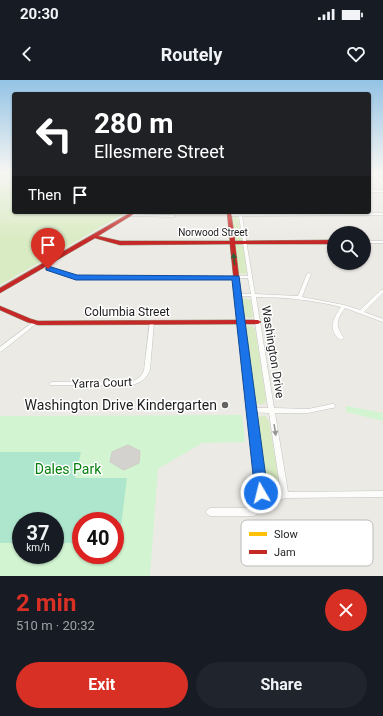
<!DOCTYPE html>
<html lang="en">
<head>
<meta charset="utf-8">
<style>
  body { margin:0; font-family:Roboto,sans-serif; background:#20242c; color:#f1f3f6; height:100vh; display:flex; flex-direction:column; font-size:15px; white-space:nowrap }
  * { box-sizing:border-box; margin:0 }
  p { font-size:13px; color:#9ea1a6 }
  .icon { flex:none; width:22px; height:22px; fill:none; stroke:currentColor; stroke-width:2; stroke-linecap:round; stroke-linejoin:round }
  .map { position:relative; height:496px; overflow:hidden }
  .side { display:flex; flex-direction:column; background:#171b24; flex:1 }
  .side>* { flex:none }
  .guide { position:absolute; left:12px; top:12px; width:359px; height:122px; border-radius:4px; box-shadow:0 1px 3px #0004; background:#202124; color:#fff; overflow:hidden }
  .tools { position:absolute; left:327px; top:146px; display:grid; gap:8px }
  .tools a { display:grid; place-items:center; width:44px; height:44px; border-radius:50%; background:#171b24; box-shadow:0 1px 3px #0004; font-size:20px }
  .speed { position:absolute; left:12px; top:432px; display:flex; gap:8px; font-size:20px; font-weight:700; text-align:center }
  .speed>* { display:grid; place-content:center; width:52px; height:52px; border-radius:50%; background:#171b24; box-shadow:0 1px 3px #0004; line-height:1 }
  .speed small { font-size:10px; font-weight:400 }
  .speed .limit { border:6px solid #d22; background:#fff; color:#111 }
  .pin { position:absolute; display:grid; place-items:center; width:34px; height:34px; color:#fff; margin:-41px -17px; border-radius:50% 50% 50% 0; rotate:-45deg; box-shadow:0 0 4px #0007 }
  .pin .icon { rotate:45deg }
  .me { position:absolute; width:44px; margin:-22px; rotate:352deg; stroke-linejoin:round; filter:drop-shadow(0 0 3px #0008) }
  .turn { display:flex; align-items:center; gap:14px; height:84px; padding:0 16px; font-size:18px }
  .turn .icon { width:52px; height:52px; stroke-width:2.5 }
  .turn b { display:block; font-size:28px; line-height:34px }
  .then { display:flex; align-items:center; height:38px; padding:0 16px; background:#0003; gap:8px; font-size:15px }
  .round { display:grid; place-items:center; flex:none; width:42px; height:42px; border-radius:21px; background:#20242c }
  .overview { display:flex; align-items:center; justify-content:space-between; height:68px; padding:0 16px }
  h1 { font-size:24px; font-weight:700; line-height:30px; color:#d93025 }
  .cta { display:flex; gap:8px; margin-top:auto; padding:8px 16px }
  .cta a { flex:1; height:46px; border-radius:24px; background:#d93025; color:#fff; font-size:16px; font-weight:700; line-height:46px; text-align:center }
  .cta a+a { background:#20242c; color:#f1f3f6 }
  .status { display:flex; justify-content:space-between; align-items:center; height:28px; padding:0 20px; background:#171b24; direction:ltr }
  .status svg { height:11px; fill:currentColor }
  header { display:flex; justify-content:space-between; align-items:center; height:52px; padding:0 16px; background:#171b24; font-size:18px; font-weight:700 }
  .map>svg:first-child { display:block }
  .grass { fill:#d9ebc2 }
  .park { fill:#d2f4d1; fill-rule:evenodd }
  .pitch { fill:#aee6cd }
  .building { fill:#d4d2ce; stroke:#cfcbc6 }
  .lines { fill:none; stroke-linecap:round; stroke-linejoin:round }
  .street-casing { stroke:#c4c4c1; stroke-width:1 }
  .slow-casing { stroke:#95967c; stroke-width:1 }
  .jam-casing { stroke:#95967c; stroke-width:1 }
  .street { fill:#fcfcfb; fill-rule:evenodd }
  .slow { fill:#ffc107; fill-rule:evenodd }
  .jam { fill:#c62828; fill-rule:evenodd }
  .oneway { fill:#325f34 }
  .oneway2 { fill:#989897 }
  .route { fill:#1a73e8; stroke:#114b97 }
  .poi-dot { fill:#656563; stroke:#fff; stroke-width:1.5 }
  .labels { text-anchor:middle; stroke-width:3; stroke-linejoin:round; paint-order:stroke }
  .far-street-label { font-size:10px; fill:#1d1d1d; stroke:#fff }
  .street-label { font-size:12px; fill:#1d1d1d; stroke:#fff }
  .near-poi-label { font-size:14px; fill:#1d1d1d; stroke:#fff; text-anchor:end }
  .near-park-label { font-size:14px; fill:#06810d; stroke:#fff }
  .key { fill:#fff; stroke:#bbb; stroke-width:1 }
  .key-label { font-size:11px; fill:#1d1d1d }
</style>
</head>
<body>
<div class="status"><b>20:30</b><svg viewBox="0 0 49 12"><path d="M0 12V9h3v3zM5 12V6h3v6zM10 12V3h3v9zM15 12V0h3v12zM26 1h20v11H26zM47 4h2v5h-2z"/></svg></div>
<header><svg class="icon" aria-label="back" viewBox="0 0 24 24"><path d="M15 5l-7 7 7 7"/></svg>Routely<svg class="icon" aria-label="heart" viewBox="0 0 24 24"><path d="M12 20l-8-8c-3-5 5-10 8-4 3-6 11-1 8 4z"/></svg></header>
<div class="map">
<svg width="383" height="496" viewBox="0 0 383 496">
  <rect width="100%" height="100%" fill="#eceae5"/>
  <g class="grass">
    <polygon points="0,92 14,92 14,132 127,132 0,205"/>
    <polygon points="234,136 238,137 242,159 240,161 234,159 231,137"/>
    <polygon points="236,164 243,166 247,193 245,194 238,193"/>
    <polygon points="243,218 251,220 253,236 251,238 244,237 242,219"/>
    <path d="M247,246H252L255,249L266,319L265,323C261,325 258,325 255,322L245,247Z"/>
    <polygon points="259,336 265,336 269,341 279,402 274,406 268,406 265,403 257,339"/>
  </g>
  <g class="park">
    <polygon points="346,326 383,333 383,341 346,332"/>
    <path d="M242,335L245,362L202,363L158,389L150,496H0V336ZM21,441H55V475H21ZM81,441H115V475H81Z"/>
  </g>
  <polygon class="pitch" points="0,372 81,372 75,398 127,398 119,462 115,462 115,441 81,441 81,463 55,463 55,441 21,441 21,463 0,463"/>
  <polygon class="building" points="128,365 140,371 139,383 124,390 110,382 112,372"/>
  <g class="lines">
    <g class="street-casing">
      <g id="street">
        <polygon points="372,92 374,92 383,102 383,105 382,105"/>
        <rect x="369" y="110" width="14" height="2"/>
        <path d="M238,132H242V134L383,133V135L242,136L255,214L298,216L307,194L309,193L311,194L302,217L344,225L360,230L381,210H383V213L364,232L383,239V242L345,228C336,240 335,246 344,258L341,260C327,251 333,238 341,227C313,220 285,217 256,217L274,328L308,329L332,324H334L335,326L334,328H332L308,333H275L288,412L383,411V417L285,418L277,421L254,436H210L207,434L206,432L207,430L210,428H253L271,417L281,413L269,333L251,332H249L248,330L249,328H268L251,216H238L236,215L238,214H251L248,198L76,199L40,186L41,185H43L76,197L248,196L239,136H229L227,135L229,134H239Z"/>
        <polygon points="129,134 174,135 176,136 174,137 130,136 129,136"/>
        <rect x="364" y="161" width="19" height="2"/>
        <path d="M150,241H154V242L150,290C146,299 141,303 131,305H50L49,304L50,303L52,302L131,301C138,300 142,296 144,290Z"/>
        <polygon points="33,242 37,242 37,243 2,271 0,272 0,267"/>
      </g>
    </g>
    <g class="slow-casing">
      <polygon id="slow" points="246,281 249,282 250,284 268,427 267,430 263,432 259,430 258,427 242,284 243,282"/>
    </g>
    <g class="jam-casing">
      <polygon id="jam" points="132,132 137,132 98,156 120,161 230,161 227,132 231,132 235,161 334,160 334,164 235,164 244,240 258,240 261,242 258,244 245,244 250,284 249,286 243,286 242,284 238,244 38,245 27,242 0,230 0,226 31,239 38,241 238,240 230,164 120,165 95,158 0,213 0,208"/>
    </g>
    <use href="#street" class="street"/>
    <use href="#slow" class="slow"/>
    <use href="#jam" class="jam"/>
  </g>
  <defs><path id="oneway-solid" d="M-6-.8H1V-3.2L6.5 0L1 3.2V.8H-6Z"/></defs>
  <use class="oneway" href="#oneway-solid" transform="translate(234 179) rotate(-96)"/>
  <use class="oneway2" href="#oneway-solid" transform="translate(275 350) rotate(81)"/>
  <linearGradient id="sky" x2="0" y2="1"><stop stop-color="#94c3e5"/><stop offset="0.57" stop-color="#f6f6f3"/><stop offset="1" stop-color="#f6f6f3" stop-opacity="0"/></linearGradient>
  <rect width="383" height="161" fill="url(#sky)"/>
  <polygon class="route" points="48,186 77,195 239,196 268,413 266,418 261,419 257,418 255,413 232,200 76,200 46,190 46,187"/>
  <circle class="poi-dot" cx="225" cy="325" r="4"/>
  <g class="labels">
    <g class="far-street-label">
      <text x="213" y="156">Norwood Street</text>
    </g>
    <g class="street-label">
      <text x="127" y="236">Columbia Street</text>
      <text transform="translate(273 272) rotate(81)" y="4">Washington Drive</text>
      <text transform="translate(102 303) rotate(-2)" y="4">Yarra Court</text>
    </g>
    <g class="near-poi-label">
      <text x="217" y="330">Washington Drive Kindergarten</text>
    </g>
    <g class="near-park-label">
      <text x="68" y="394">Dales Park</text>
    </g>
  </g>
  <rect x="241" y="440" width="132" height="46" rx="6" class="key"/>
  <rect x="249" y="452" width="18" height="4" fill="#ffc107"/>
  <rect x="249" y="470" width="18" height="4" fill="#c62828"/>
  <g class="key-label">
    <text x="274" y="458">Slow</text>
    <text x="274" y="476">Jam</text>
  </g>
</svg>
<div class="tools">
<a><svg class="icon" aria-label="search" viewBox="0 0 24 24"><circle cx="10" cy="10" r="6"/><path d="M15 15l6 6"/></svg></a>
</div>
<div class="speed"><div>37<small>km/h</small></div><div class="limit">40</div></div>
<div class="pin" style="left:48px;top:189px;background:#d93025"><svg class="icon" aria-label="arrive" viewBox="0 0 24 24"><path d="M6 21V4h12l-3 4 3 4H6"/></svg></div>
<svg class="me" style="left:261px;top:413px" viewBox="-20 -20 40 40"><circle r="17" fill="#1a73e8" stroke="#fff" stroke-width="3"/><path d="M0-11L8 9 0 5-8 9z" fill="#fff"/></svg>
<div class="guide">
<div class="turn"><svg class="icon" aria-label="left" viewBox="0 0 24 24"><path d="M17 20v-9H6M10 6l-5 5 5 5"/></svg><div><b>280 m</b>Ellesmere Street</div></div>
<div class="then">Then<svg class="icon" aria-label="arrive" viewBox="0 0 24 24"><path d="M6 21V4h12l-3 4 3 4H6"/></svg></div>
</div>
</div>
<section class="side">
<div class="overview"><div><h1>2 min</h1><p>510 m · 20:32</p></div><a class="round" style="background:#d93025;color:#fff"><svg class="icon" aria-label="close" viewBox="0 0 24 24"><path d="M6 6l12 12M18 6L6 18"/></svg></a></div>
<div class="cta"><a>Exit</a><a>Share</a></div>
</section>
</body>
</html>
